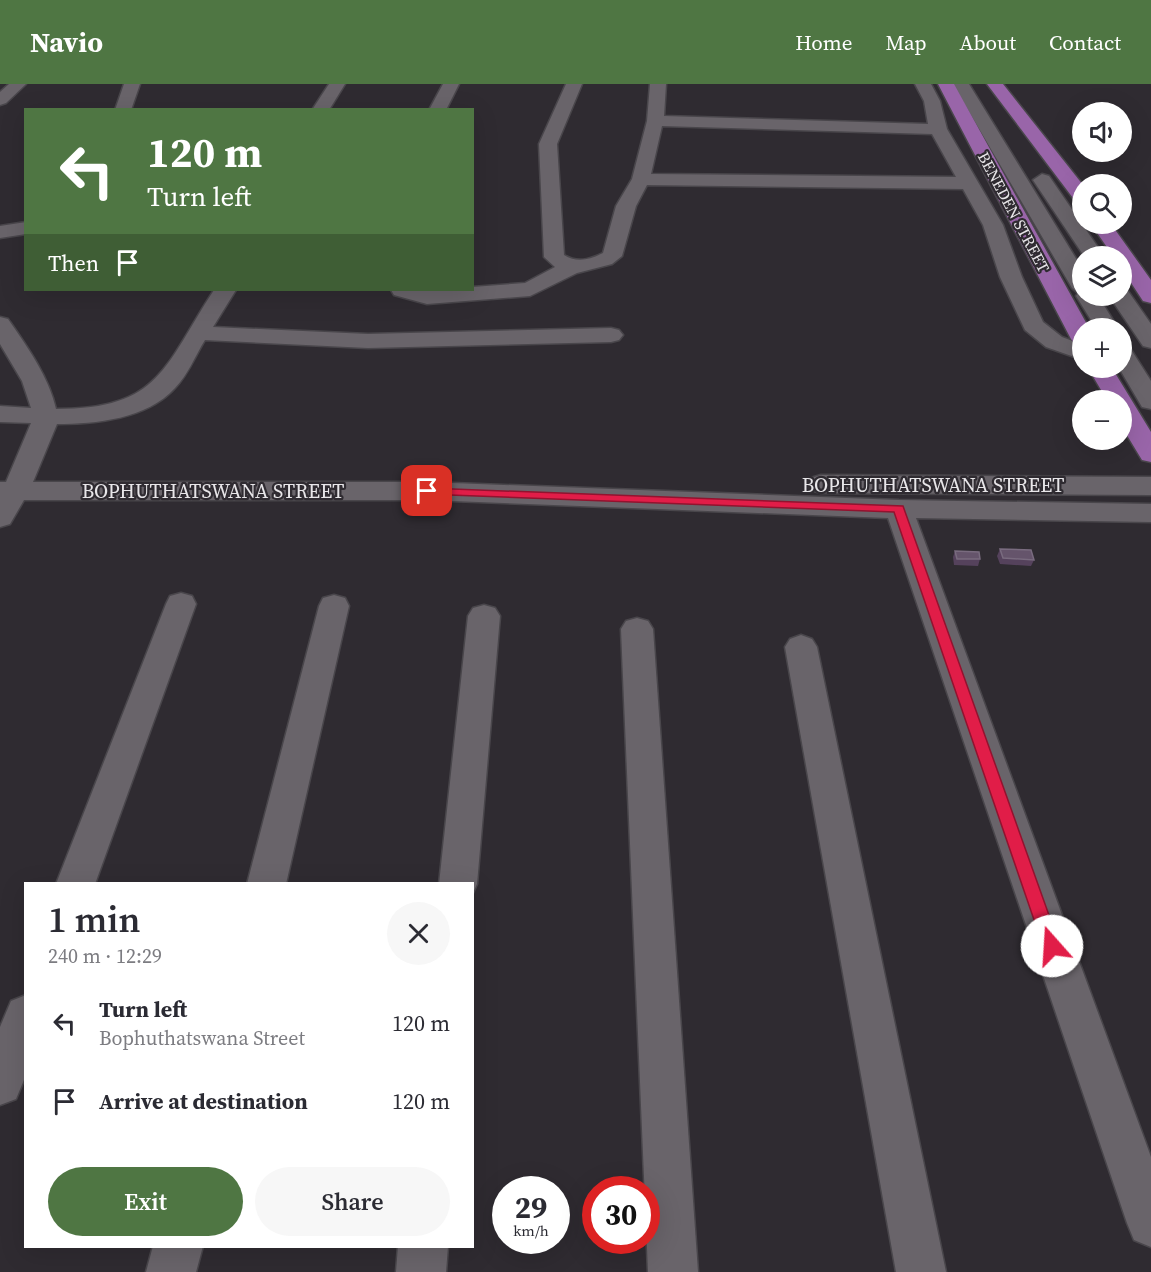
<!DOCTYPE html>
<html lang="en">
<head>
<meta charset="utf-8">
<style>
  body { margin:0; font-family:"Source Serif 4",serif; background:#f7f7f7; color:#2b2b33; height:100vh; display:flex; flex-direction:column; font-size:22px; white-space:nowrap }
  * { box-sizing:border-box; margin:0 }
  p { font-size:20px; color:#7c7c81 }
  .icon { flex:none; width:33px; height:33px; fill:none; stroke:currentColor; stroke-width:2; stroke-linecap:round; stroke-linejoin:round }
  .map { position:relative; flex:1; overflow:hidden }
  .side { position:absolute; left:24px; top:798px; width:450px; height:366px; display:flex; flex-direction:column; background:#fff; border-radius:0px; box-shadow:0 6px 24px #0002 }
  .side>* { flex:none }
  .hud { position:absolute; left:24px; top:24px; width:450px; height:183px; border-radius:0px; box-shadow:0 6px 24px #0002; background:#4f7643; color:#fff; overflow:hidden }
  .controls { position:absolute; left:1072px; top:18px; display:grid; gap:12px }
  .controls a { display:grid; place-items:center; width:60px; height:60px; border-radius:50%; background:#fff; box-shadow:0 6px 24px #0002; font-size:30px }
  .speed { position:absolute; left:492px; top:1092px; display:flex; gap:12px; font-size:30px; font-weight:700; text-align:center }
  .speed>* { display:grid; place-content:center; width:78px; height:78px; border-radius:50%; background:#fff; box-shadow:0 6px 24px #0002; line-height:1 }
  .speed small { font-size:15px; font-weight:400 }
  .speed .limit { border:9px solid #d22; background:#fff; color:#111 }
  .pin { position:absolute; display:grid; place-items:center; width:51px; height:51px; color:#fff; margin:-26px; border-radius:12px; box-shadow:0 3px 9px #0006 }
  .me { position:absolute; width:66px; margin:-33px; rotate:341deg; stroke-linejoin:round; filter:drop-shadow(0 0 4px #0008) }
  .turn { display:flex; align-items:center; gap:21px; height:126px; padding:0 24px; font-size:27px }
  .turn .icon { width:78px; height:78px; stroke-width:2.5 }
  .turn b { display:block; font-size:42px; line-height:51px }
  .then { display:flex; align-items:center; height:57px; padding:0 24px; background:#0003; gap:12px; font-size:22px }
  .round { display:grid; place-items:center; flex:none; width:63px; height:63px; border-radius:32px; background:#f7f7f7 }
  .head { display:flex; align-items:center; justify-content:space-between; height:102px; padding:0 24px }
  h1 { font-size:36px; font-weight:600; line-height:45px }
  .cta { display:flex; gap:12px; margin-top:auto; padding:12px 24px }
  .cta a { flex:1; height:69px; border-radius:36px; background:#4f7643; color:#fff; font-size:24px; font-weight:600; line-height:69px; text-align:center }
  .cta a+a { background:#f7f7f7; color:#2b2b33 }
  ul { padding:0; list-style:none }
  li { display:flex; align-items:center; gap:18px; height:78px; padding:0 24px }
  li div { flex:1 }
  li b { display:block; font-size:22px }
  li em { font-style:normal }
  header { display:flex; align-items:center; gap:36px; box-sizing:border-box; height:84px; padding:0 30px; background:#4f7643; color:#fff }
  header strong { font-size:28px }
  nav { display:flex; gap:33px; margin-inline-start:auto; font-size:21px }
  .map>svg:first-child { display:block }
  .lines { fill:none; stroke-linecap:round; stroke-linejoin:round }
  .minor-casing { stroke:#49464b; stroke-width:3 }
  .major-casing { stroke:#49464b; stroke-width:3 }
  .minor { fill:#69646a; fill-rule:evenodd }
  .major { fill:#9965a9; fill-rule:evenodd }
  .wall { fill:#55425c }
  .building { fill:#65546b; stroke:#796b7f; stroke-width:1.5 }
  .route { fill:#e11d48; stroke:#92132f; stroke-width:1.5 }
  .labels { text-anchor:middle; stroke-width:4.5; stroke-linejoin:round; paint-order:stroke }
  .far-street-label { font-size:16px; fill:#e8e6e9; stroke:#2f2b31 }
  .street-label { font-size:20px; fill:#e8e6e9; stroke:#2f2b31 }
</style>
</head>
<body>
<header>
<strong>Navio</strong>
<nav><a>Home</a><a>Map</a><a>About</a><a>Contact</a></nav>
</header>
<div class="map">
<svg width="1151" height="1188" viewBox="0 0 1151 1188">
  <rect width="100%" height="100%" fill="#2f2b31"/>
  <g class="lines">
    <g class="minor-casing">
      <g id="minor">
        <polygon points="9,0 26,0 6,19 0,21 0,8"/>
        <polygon points="124,0 140,0 131,26 115,26"/>
        <polygon points="329,0 345,0 329,26 312,26"/>
        <polygon points="443,0 459,0 446,26 429,26"/>
        <path d="M566,0H582L557,60L564,171C577,179 589,176 603,169L616,122L632,95L647,37L650,0H666L664,32L928,40L924,17L915,0H931L940,17L947,45L1003,141L1022,193L1043,238L1062,253L1083,261V276L1046,263L1025,246L1000,193L983,141L963,105L647,101L636,122L622,172L612,180L577,189L530,212L427,220L394,211L391,206H472V203L525,199L555,183L544,173L539,60ZM662,42L932,50L956,93L651,90Z"/>
        <polygon points="953,0 969,0 1083,186 1083,212 1098,212 1118,244 1096,244 1076,212 1078,209 1072,204"/>
        <polygon points="1042,90 1049,92 1104,172 1084,172 1033,96"/>
        <polygon points="26,138 26,150 0,154 0,142"/>
        <path d="M214,206H236L213,243L368,250L611,244L619,246L623,251L619,256L611,258L368,264L205,256C195,272 188,291 175,304C147,335 96,340 57,340L33,398H427L899,416L1151,420V438L916,434L1151,1073V1163L1134,1156L1127,1139L888,434L427,416H24L10,440L0,443V398H6L31,339L0,338V322L31,324L22,297L0,260V233L8,235C26,261 49,293 56,325C161,325 164,282 214,206Z"/>
        <polygon points="1122,206 1128,207 1151,240 1151,264 1143,262 1109,212 1122,212"/>
        <polygon points="1122,262 1130,264 1151,297 1151,325 1142,323 1119,284 1122,284"/>
        <polygon points="821,391 1151,393 1151,411 821,409 811,406 807,400 811,394"/>
        <polygon points="181,509 192,512 196,520 95,800 56,800 166,520 170,512"/>
        <polygon points="334,511 345,514 349,522 286,800 247,800 319,522 323,514"/>
        <polygon points="484,521 495,524 500,532 477,800 472,811 472,800 439,800 468,532 473,524"/>
        <polygon points="637,534 648,537 653,545 698,1188 648,1188 621,545 626,537"/>
        <polygon points="801,551 812,555 817,563 946,1188 896,1188 785,563 790,555"/>
        <polygon points="26,911 26,991 16,1015 0,1021 0,943 11,917"/>
        <polygon points="153,1162 203,1162 196,1188 146,1188"/>
        <polygon points="398,1162 448,1162 446,1188 396,1188"/>
      </g>
    </g>
    <g class="major-casing">
      <g id="major">
        <polygon points="938,0 954,0 1089,244 1083,244 1083,262 1075,260 1071,255"/>
        <polygon points="987,0 1003,0 1083,101 1083,120 1076,118"/>
        <polygon points="1091,140 1111,140 1151,196 1151,219 1143,217 1122,185 1122,172 1113,172"/>
        <polygon points="1088,284 1112,284 1151,348 1151,378 1142,376 1122,343 1122,316 1107,316"/>
      </g>
    </g>
    <use href="#minor" class="minor"/>
    <use href="#major" class="major"/>
  </g>
  <g class="wall">
    <polygon points="1000,465 1034,476 1031,482 1000,480 997,472"/>
    <polygon points="955,467 980,475 978,482 954,481 953,473"/>
  </g>
  <g class="building">
    <polygon points="1000,465 1031,466 1034,476 1003,474"/>
    <polygon points="955,467 979,468 980,475 957,475"/>
  </g>
  <polygon class="route" points="427,404 903,422 1060,862 1058,868 1052,870 1046,868 1043,862 894,428 423,410 421,407"/>
  <g class="labels">
    <g class="far-street-label">
      <text transform="translate(1014 128) rotate(62)" y="6">BENEDEN STREET</text>
    </g>
    <g class="street-label">
      <text x="933" y="408">BOPHUTHATSWANA STREET</text>
      <text x="213" y="414">BOPHUTHATSWANA STREET</text>
    </g>
  </g>
</svg>
<div class="controls">
<a><svg class="icon" aria-label="sound" viewBox="0 0 24 24"><path d="M4 9h4l5-4v14l-5-4H4zM17 9q2 3 0 6"/></svg></a>
<a><svg class="icon" aria-label="search" viewBox="0 0 24 24"><circle cx="10" cy="10" r="6"/><path d="M15 15l6 6"/></svg></a>
<a><svg class="icon" aria-label="layers" viewBox="0 0 24 24"><path d="M12 4l9 5-9 5-9-5zM3 14l9 5 9-5"/></svg></a>
<a>+</a>
<a>−</a>
</div>
<div class="speed"><div>29<small>km/h</small></div><div class="limit">30</div></div>
<div class="pin" style="left:427px;top:407px;background:#d93025"><svg class="icon" aria-label="arrive" viewBox="0 0 24 24"><path d="M6 21V4h12l-3 4 3 4H6"/></svg></div>
<svg class="me" style="left:1052px;top:862px" viewBox="-20 -20 40 40"><circle r="19" fill="#fff"/><path d="M0-13L10 11 0 6-10 11z" fill="#e11d48"/></svg>
<div class="hud">
<div class="turn"><svg class="icon" aria-label="left" viewBox="0 0 24 24"><path d="M17 20v-9H6M10 6l-5 5 5 5"/></svg><div><b>120 m</b>Turn left</div></div>
<div class="then">Then<svg class="icon" aria-label="arrive" viewBox="0 0 24 24"><path d="M6 21V4h12l-3 4 3 4H6"/></svg></div>
</div>
<section class="side">
<div class="head"><div><h1>1 min</h1><p>240 m · 12:29</p></div><a class="round"><svg class="icon" aria-label="close" viewBox="0 0 24 24"><path d="M6 6l12 12M18 6L6 18"/></svg></a></div>
<ul>
<li><svg class="icon" aria-label="left" viewBox="0 0 24 24"><path d="M17 20v-9H6M10 6l-5 5 5 5"/></svg><div><b>Turn left</b><p>Bophuthatswana Street</p></div><em>120 m</em></li>
<li><svg class="icon" aria-label="arrive" viewBox="0 0 24 24"><path d="M6 21V4h12l-3 4 3 4H6"/></svg><div><b>Arrive at destination</b></div><em>120 m</em></li>
</ul>
<div class="cta"><a>Exit</a><a>Share</a></div>
</section>
</div>
</body>
</html>
